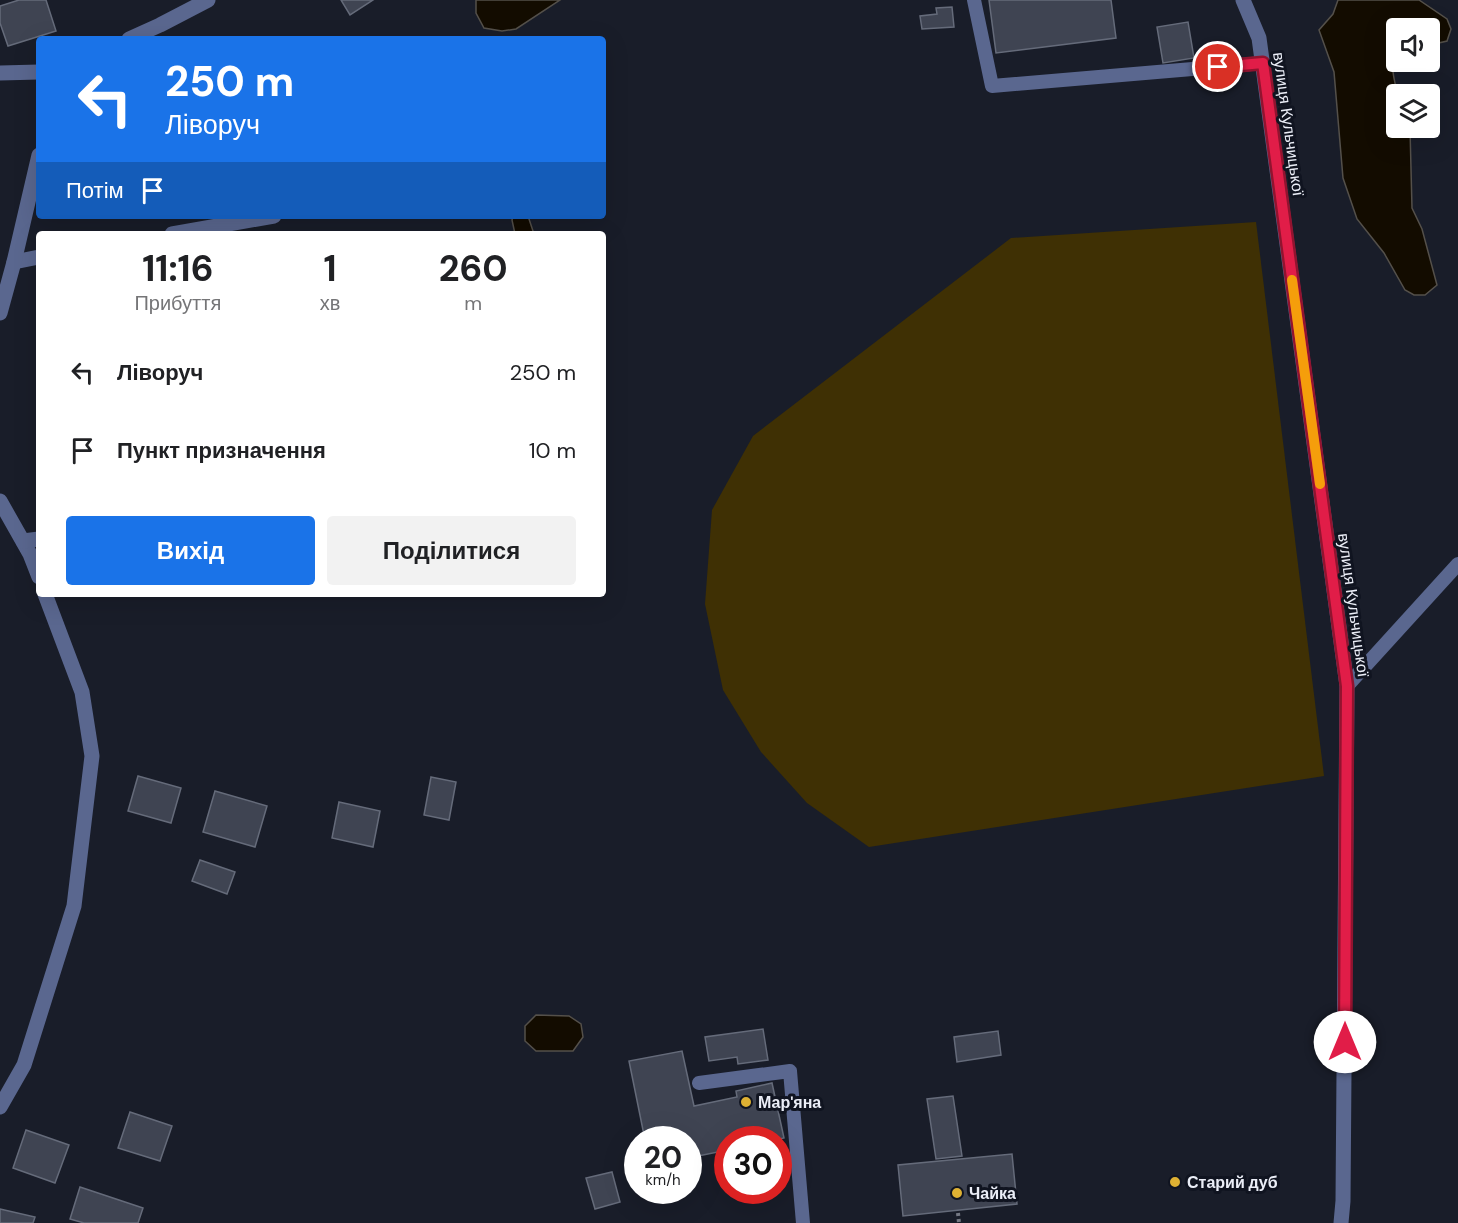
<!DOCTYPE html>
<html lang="uk">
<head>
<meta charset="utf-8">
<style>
  body { margin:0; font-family:"DM Sans",sans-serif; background:#f2f2f2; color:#202124; height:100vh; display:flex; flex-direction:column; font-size:22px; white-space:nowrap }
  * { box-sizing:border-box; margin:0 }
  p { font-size:20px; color:#757577 }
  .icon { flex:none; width:33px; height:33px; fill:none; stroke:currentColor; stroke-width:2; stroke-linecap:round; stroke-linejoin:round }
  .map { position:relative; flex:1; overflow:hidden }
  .drawer { position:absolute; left:36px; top:231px; width:570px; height:366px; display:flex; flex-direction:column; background:#fff; border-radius:6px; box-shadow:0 6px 24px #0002 }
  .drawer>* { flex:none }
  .guide { position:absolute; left:36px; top:36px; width:570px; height:183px; border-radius:6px; box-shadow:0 6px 24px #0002; background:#1a73e8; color:#fff; overflow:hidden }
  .tools { position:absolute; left:1386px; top:18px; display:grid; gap:12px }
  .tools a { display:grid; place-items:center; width:54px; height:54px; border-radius:6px; background:#fff; box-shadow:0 6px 24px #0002; font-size:30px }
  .speed { position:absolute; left:624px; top:1126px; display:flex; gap:12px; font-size:30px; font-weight:700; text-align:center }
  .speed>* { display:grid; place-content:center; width:78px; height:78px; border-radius:50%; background:#fff; box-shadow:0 6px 24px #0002; line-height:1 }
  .speed small { font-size:15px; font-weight:400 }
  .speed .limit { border:9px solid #d22; background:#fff; color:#111 }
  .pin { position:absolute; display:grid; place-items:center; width:51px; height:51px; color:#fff; margin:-26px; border:3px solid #fff; border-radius:50%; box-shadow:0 2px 6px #0007 }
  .me { position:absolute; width:66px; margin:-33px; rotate:0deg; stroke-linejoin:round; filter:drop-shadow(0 0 4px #0008) }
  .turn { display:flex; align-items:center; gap:21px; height:126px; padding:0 30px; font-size:27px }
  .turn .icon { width:78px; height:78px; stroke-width:2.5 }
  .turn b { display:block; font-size:42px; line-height:51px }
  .then { display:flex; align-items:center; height:57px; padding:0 30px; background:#0003; gap:12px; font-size:22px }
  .eta { display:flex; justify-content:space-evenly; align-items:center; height:102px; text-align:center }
  .eta b { font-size:36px; font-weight:700; line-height:42px }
  .primary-button { display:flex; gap:12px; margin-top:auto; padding:12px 30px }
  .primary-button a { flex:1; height:69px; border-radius:6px; background:#1a73e8; color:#fff; font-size:24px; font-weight:700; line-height:69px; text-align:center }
  .primary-button a+a { background:#f2f2f2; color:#202124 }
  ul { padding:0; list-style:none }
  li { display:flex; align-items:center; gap:18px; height:78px; padding:0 30px }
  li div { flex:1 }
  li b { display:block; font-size:22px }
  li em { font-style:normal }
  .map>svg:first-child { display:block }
  .green { fill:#3f3004 }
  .water { fill:#130c00; stroke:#54504a; stroke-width:1.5 }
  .building { fill:#3f4452; stroke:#656b7a; stroke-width:1.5 }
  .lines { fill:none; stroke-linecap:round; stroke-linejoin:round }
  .path { stroke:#747883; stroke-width:4; stroke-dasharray:3 3; stroke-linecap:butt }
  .lane { stroke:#5a678f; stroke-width:14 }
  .street { stroke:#5a678f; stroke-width:15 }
  .route-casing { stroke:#92132f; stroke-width:15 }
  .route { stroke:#e11d48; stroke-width:10 }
  .slow { stroke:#f59e0b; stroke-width:10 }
  .poi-dot { fill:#deb133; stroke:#101420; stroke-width:2 }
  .labels { text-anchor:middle; stroke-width:6; stroke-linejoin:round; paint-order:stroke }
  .street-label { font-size:16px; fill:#ebeef7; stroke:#101420 }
  .poi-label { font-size:16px; font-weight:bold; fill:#ebeef7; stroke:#101420; text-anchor:start }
</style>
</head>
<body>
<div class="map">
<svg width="1458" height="1223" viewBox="0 0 1458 1223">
  <rect width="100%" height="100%" fill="#191d29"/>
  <polygon class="green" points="1256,222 1324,776 869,847 807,803 761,752 723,690 705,604 712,510 753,436 1011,238"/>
  <g class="water">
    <polygon points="476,0 560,0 516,29 502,31 484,28 476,13"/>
    <path d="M1338,0H1419L1447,19L1451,29L1447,41L1430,45V28H1396V54L1395,55C1390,72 1395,78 1397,94C1398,102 1396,117 1396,128H1409L1410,129L1412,208L1422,229L1437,285L1425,295H1414L1405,290L1384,253L1357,219L1343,178L1334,72L1319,30L1333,14Z"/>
    <polygon points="513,216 528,216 534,234 515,234 512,220"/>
    <polygon points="536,1015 569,1016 581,1024 583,1037 573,1051 536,1051 525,1041 525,1026"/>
  </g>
  <g class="building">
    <polygon points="19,0 46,0 56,31 8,46 0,23 0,6"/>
    <polygon points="341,0 373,0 350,15"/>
    <polygon points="989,0 1111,0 1116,38 996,53"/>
    <polygon points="952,7 954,27 922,29 920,16 937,14 936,8"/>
    <polygon points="1188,22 1194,58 1163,63 1157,27"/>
    <polygon points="138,776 181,788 171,823 128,811"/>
    <polygon points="431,777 456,782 449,820 424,815"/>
    <polygon points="215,791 267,806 255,847 203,832"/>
    <polygon points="339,802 380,811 373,847 332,838"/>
    <polygon points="200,860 235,872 227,894 192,881"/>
    <polygon points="763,1029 768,1060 738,1064 737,1057 709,1061 705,1037"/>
    <polygon points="998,1031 1001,1055 957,1062 954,1037"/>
    <polygon points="682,1051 694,1106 737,1097 736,1091 772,1083 784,1138 774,1140 728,1140 728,1150 688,1158 688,1140 645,1140 629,1061"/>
    <polygon points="953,1096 962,1156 936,1159 927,1099"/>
    <polygon points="130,1112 172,1126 160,1161 118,1148"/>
    <polygon points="26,1130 69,1145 55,1183 13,1168"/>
    <polygon points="1012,1154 1017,1204 903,1216 898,1165"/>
    <polygon points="612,1172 620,1202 595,1209 586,1178"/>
    <polygon points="80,1187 143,1208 138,1223 84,1223 70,1219"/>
    <polygon points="0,1209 35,1217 33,1223 0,1223"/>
  </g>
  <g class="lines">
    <polyline class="path" points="958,1213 959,1223"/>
    <g class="lane">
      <polyline points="974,0 992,86 1263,63"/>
      <polyline points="1347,686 1458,564"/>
      <polyline points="699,1083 790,1071 803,1223"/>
    </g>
    <g class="street">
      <polyline points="1243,0 1259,38 1347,686 1343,1201 1341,1223"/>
      <polyline points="129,39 160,25 208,0"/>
      <polyline points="0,73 39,72"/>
      <polyline points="172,234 274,216"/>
      <polyline points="14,262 39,257"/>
      <polyline points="0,313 14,262 39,155"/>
      <polyline points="0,501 30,554 39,577"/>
      <polyline points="23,541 39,539"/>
      <polyline points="0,1107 24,1065 74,906 92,756 82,692 45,594"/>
    </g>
  </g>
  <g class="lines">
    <g class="route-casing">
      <polyline id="route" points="1218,67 1263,63 1347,686 1345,1042"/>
    </g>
    <use href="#route" class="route"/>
    <polyline class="slow" points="1292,280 1320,484"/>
  </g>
  <g class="poi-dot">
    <circle cx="746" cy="1102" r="6"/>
    <circle cx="1175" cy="1182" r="6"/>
    <circle cx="957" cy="1193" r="6"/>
  </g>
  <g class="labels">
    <g class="street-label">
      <text transform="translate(1289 124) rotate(82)" y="6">вулиця Кульчицької</text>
      <text transform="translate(1354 605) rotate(82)" y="6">вулиця Кульчицької</text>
    </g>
    <g class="poi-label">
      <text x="758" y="1108">Мар'яна</text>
      <text x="1187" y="1188">Старий дуб</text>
      <text x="969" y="1199">Чайка</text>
    </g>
  </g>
</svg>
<div class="tools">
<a><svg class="icon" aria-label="sound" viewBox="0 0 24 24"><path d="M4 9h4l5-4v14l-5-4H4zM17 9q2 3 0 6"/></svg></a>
<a><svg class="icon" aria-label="layers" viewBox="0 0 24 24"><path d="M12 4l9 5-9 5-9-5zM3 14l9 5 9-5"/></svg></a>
</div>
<div class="speed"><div>20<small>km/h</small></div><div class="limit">30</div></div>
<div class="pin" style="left:1218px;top:67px;background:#d93025"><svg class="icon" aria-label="arrive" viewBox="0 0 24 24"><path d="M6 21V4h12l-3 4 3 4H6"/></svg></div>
<svg class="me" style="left:1345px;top:1042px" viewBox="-20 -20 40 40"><circle r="19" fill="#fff"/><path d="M0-13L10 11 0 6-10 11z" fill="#e11d48"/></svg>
<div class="guide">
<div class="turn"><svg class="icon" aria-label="left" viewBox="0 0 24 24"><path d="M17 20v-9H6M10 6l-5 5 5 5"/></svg><div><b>250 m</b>Ліворуч</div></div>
<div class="then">Потім<svg class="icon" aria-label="arrive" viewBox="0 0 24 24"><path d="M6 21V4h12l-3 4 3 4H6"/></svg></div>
</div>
<section class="drawer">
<div class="eta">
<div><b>11:16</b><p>Прибуття</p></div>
<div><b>1</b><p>хв</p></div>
<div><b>260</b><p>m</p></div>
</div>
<ul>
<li><svg class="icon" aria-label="left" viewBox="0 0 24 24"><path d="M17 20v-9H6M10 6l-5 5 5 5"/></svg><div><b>Ліворуч</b></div><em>250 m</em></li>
<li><svg class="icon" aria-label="arrive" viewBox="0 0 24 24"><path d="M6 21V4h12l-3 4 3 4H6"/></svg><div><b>Пункт призначення</b></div><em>10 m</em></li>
</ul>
<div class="primary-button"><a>Вихід</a><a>Поділитися</a></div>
</section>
</div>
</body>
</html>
